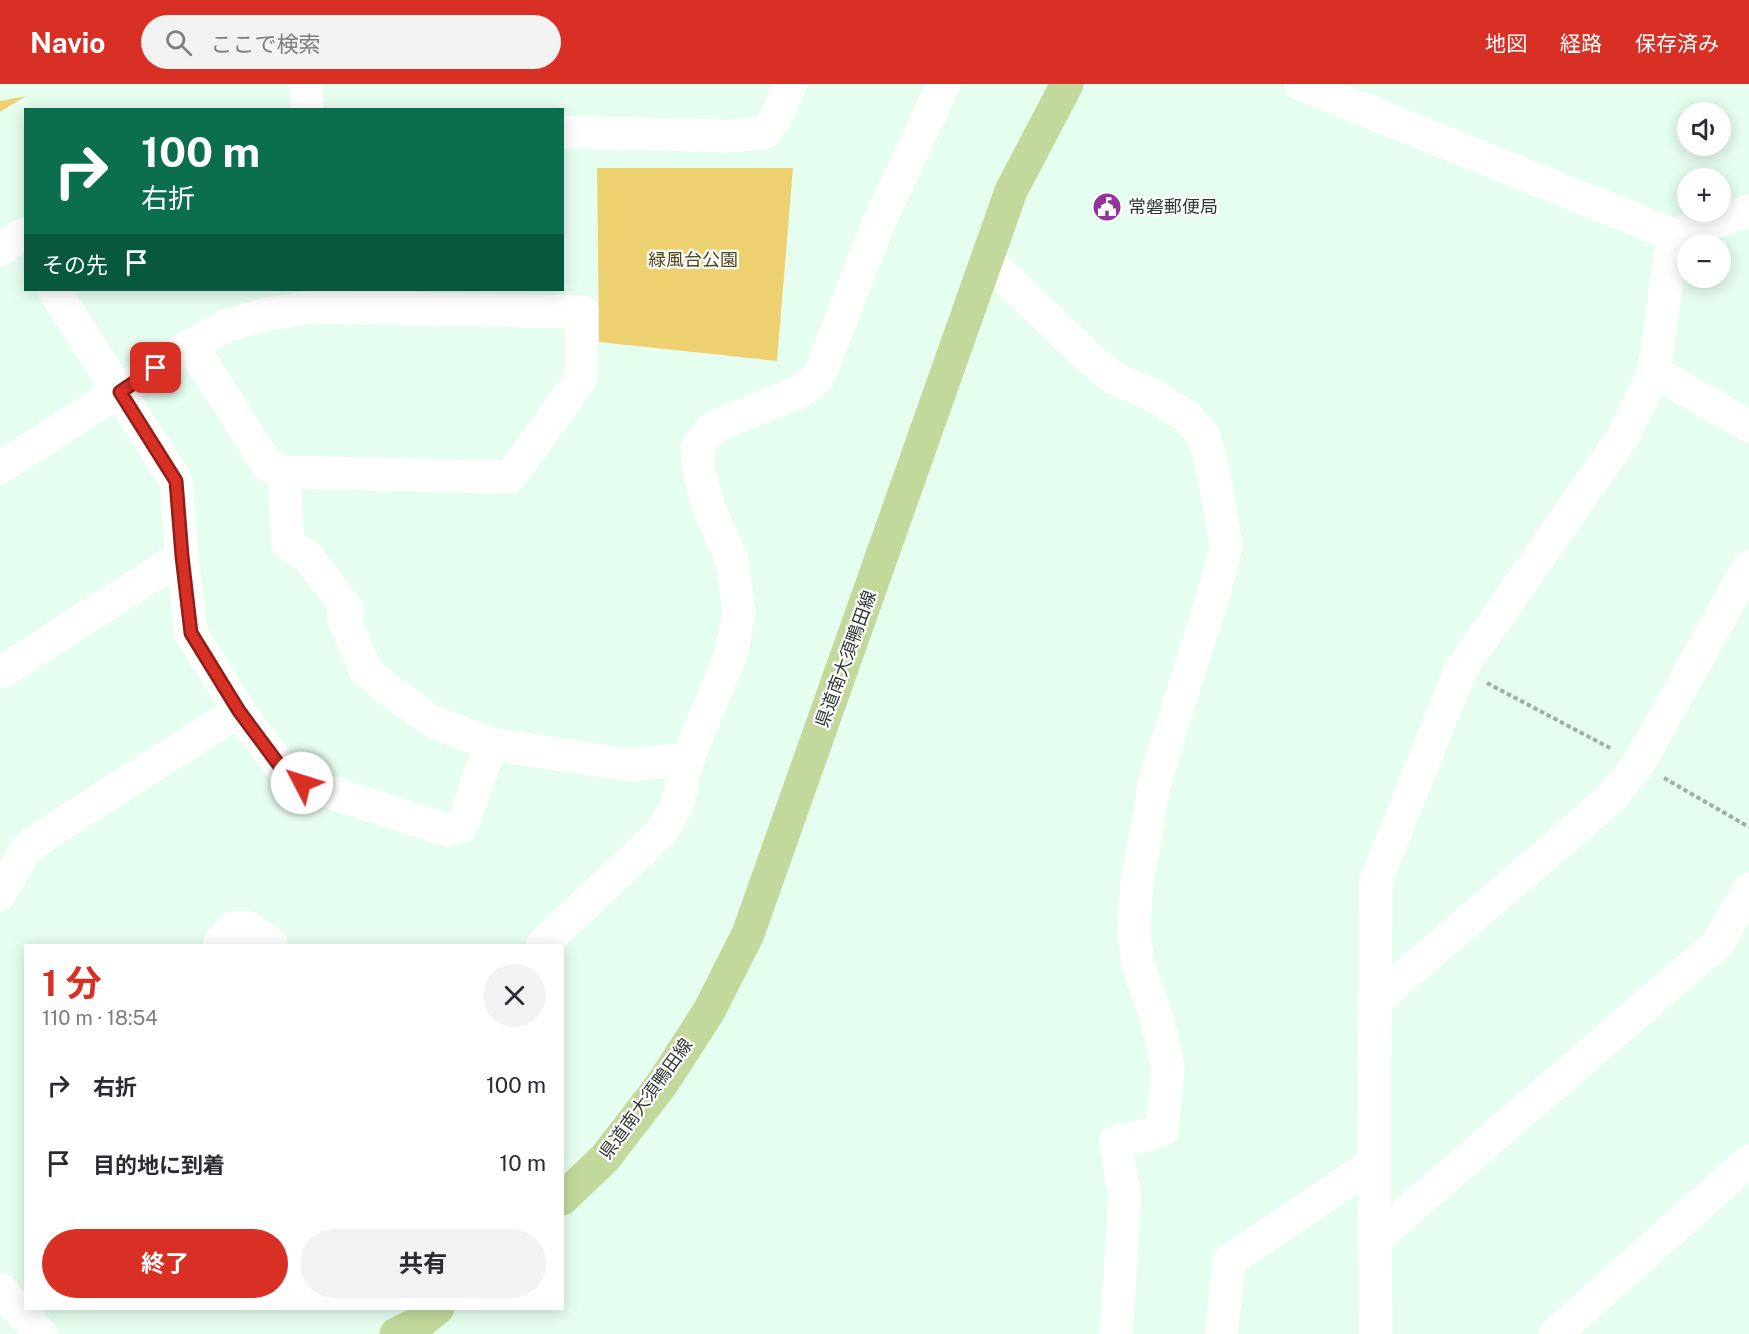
<!DOCTYPE html>
<html lang="ja">
<head>
<meta charset="utf-8">
<style>
  body { margin:0; font-family:"Public Sans","Noto Sans JP",sans-serif; background:#f2f2f3; color:#2b2b33; height:100vh; display:flex; flex-direction:column; font-size:22px; white-space:nowrap }
  * { box-sizing:border-box; margin:0 }
  p { font-size:20px; color:#7c7c81 }
  .icon { flex:none; width:33px; height:33px; fill:none; stroke:currentColor; stroke-width:2; stroke-linecap:round; stroke-linejoin:round }
  .map { position:relative; flex:1; overflow:hidden }
  .sheet { position:absolute; left:24px; top:860px; width:540px; height:366px; display:flex; flex-direction:column; background:#fff; border-radius:0px; box-shadow:0 3px 15px #0003 }
  .sheet>* { flex:none }
  .top-card { position:absolute; left:24px; top:24px; width:540px; height:183px; border-radius:0px; box-shadow:0 3px 15px #0003; background:#0b6e4f; color:#fff; overflow:hidden }
  .fabs { position:absolute; left:1677px; top:18px; display:grid; gap:12px }
  .fabs a { display:grid; place-items:center; width:54px; height:54px; border-radius:50%; background:#fff; box-shadow:0 3px 15px #0003; font-size:30px }
  .pin { position:absolute; display:grid; place-items:center; width:51px; height:51px; color:#fff; margin:-26px; border-radius:12px; box-shadow:0 3px 9px #0006 }
  .me { position:absolute; width:66px; margin:-33px; rotate:310deg; stroke-linejoin:round; filter:drop-shadow(0 0 4px #0008) }
  .turn { display:flex; align-items:center; gap:21px; height:126px; padding:0 18px; font-size:27px }
  .turn .icon { width:78px; height:78px; stroke-width:2.5 }
  .turn b { display:block; font-size:42px; line-height:51px }
  .then { display:flex; align-items:center; height:57px; padding:0 18px; background:#0003; gap:12px; font-size:22px }
  .round { display:grid; place-items:center; flex:none; width:63px; height:63px; border-radius:32px; background:#f2f2f3 }
  .overview { display:flex; align-items:center; justify-content:space-between; height:102px; padding:0 18px }
  h1 { font-size:36px; font-weight:700; line-height:45px; color:#d93025 }
  .primary-button { display:flex; gap:12px; margin-top:auto; padding:12px 18px }
  .primary-button a { flex:1; height:69px; border-radius:36px; background:#d93025; color:#fff; font-size:24px; font-weight:700; line-height:69px; text-align:center }
  .primary-button a+a { background:#f2f2f3; color:#2b2b33 }
  ul { padding:0; list-style:none }
  li { display:flex; align-items:center; gap:18px; height:78px; padding:0 18px }
  li div { flex:1 }
  li b { display:block; font-size:22px }
  li em { font-style:normal }
  header { display:flex; align-items:center; gap:36px; box-sizing:border-box; height:84px; padding:0 30px; background:#d93025; color:#fff }
  header strong { font-size:28px }
  nav { display:flex; gap:33px; margin-inline-start:auto; font-size:21px }
  .search { width:420px; height:54px; background:#f2f2f3; display:flex; align-items:center; gap:15px; box-sizing:border-box; padding:0 21px; border-radius:33px; color:#7c7c81; font-size:22px }
  .map>svg:first-child { display:block }
  .green { fill:#edd170 }
  .lines { fill:none; stroke-linecap:round; stroke-linejoin:round }
  .path { stroke:#9db0a4; stroke-width:4; stroke-dasharray:4.5 3; stroke-linecap:butt }
  .minor { stroke:#fff; stroke-width:33 }
  .major { stroke:#c2d99b; stroke-width:33 }
  .route-casing { stroke:#8d1f18; stroke-width:15 }
  .route { stroke:#d93025; stroke-width:10 }
  .labels { text-anchor:middle; stroke-width:4.5; stroke-linejoin:round; paint-order:stroke }
  .poi-label { font-size:18px; fill:#2f3933; stroke:#fff; text-anchor:start }
  .park-label { font-size:18px; fill:#50441b; stroke:#fff }
  .street-label { font-size:18px; fill:#2f3933; stroke:#fff }
</style>
</head>
<body>
<header>
<strong>Navio</strong>
<div class="search"><svg class="icon" aria-label="search" viewBox="0 0 24 24"><circle cx="10" cy="10" r="6"/><path d="M15 15l6 6"/></svg>ここで検索</div>
<nav><a>地図</a><a>経路</a><a>保存済み</a></nav>
</header>
<div class="map">
<svg width="1749" height="1250" viewBox="0 0 1749 1250">
  <rect width="100%" height="100%" fill="#e6feef"/>
  <g class="green">
    <polygon points="26,12 0,28 0,17"/>
    <polygon points="597,84 793,84 777,277 599,258"/>
  </g>
  <g class="lines">
    <g class="path">
      <polyline points="1487,599 1610,664"/>
      <polyline points="1664,694 1749,743"/>
    </g>
    <g class="minor">
      <polyline points="306,0 307,26"/>
      <polyline points="1301,0 1673,151 1749,127"/>
      <polyline points="562,48 731,52 764,49 776,34 790,0"/>
      <polyline points="0,166 26,149"/>
      <polyline points="987,176 1085,270 1113,294 1157,313 1186,332 1204,352 1214,391 1226,461 1215,506 1155,696 1136,805 1134,849 1138,882 1157,934 1168,985 1162,1047 1115,1058 1125,1114 1116,1250"/>
      <polyline points="54,206 176,397 182,472 191,549 239,627 282,685 302,699 447,746 462,742 491,660"/>
      <polyline points="1654,288 1749,342"/>
      <polyline points="0,384 191,261 228,241 269,230 313,223 582,228 581,295 510,393 284,388 268,382 191,261"/>
      <polyline points="284,388 288,460 308,473 348,526 343,533 365,585 385,603 433,638 491,660 629,681 688,675"/>
      <polyline points="0,589 182,472"/>
      <polyline points="0,810 25,767 43,752 239,627"/>
      <polyline points="219,861 232,844 250,844 272,861"/>
      <polyline points="542,861 659,750 677,723 686,679 731,570 739,528 732,477 708,422 699,388 697,364 713,343 801,307 819,292 878,140 944,0"/>
      <polyline points="1374,918 1609,716 1639,679 1749,482"/>
      <polyline points="1374,1156 1718,859 1749,805"/>
      <polyline points="0,1205 41,1250"/>
      <polyline points="1221,1250 1229,1177 1374,1079"/>
      <polyline points="1376,1250 1374,1079 1376,796 1461,585 1622,354 1654,288 1673,151"/>
      <polyline points="1555,1250 1749,1077"/>
    </g>
    <g class="major">
      <polyline points="562,1115 605,1074 662,1000 709,927 748,850 1011,107 1067,0"/>
      <polyline points="396,1250 422,1237 438,1224"/>
    </g>
  </g>
  <g class="lines">
    <g class="route-casing">
      <polyline id="route" points="156,284 120,308 176,397 182,472 191,549 239,627 282,685 302,699"/>
    </g>
    <use href="#route" class="route"/>
  </g>
  <defs>
    <g id="civic-disc" transform="scale(1.5)"><circle r="9.5" fill="#92349d" stroke="#fff"/><path d="M-.6-6.5H3V-4.5H.6V-3L4-1V1h2V6H-6V1h2V-1L-.6-3ZM-1.2 2.5V6h2.4V2.5Z" fill="#fff"/></g>
  </defs>
  <g fill-rule="evenodd">
    <use href="#civic-disc" x="1107" y="123"/>
  </g>
  <g class="labels">
    <g class="poi-label">
      <text x="1128" y="129">常磐郵便局</text>
    </g>
    <g class="park-label">
      <text x="693" y="182">緑風台公園</text>
    </g>
    <g class="street-label">
      <text transform="translate(846 575) rotate(-70)" y="6">県道南大須鴨田線</text>
      <text transform="translate(646 1015) rotate(-54)" y="6">県道南大須鴨田線</text>
    </g>
  </g>
</svg>
<div class="fabs">
<a><svg class="icon" aria-label="sound" viewBox="0 0 24 24"><path d="M4 9h4l5-4v14l-5-4H4zM17 9q2 3 0 6"/></svg></a>
<a>+</a>
<a>−</a>
</div>
<div class="pin" style="left:156px;top:284px;background:#d93025"><svg class="icon" aria-label="arrive" viewBox="0 0 24 24"><path d="M6 21V4h12l-3 4 3 4H6"/></svg></div>
<svg class="me" style="left:302px;top:699px" viewBox="-20 -20 40 40"><circle r="19" fill="#fff"/><path d="M0-13L10 11 0 6-10 11z" fill="#d93025"/></svg>
<div class="top-card">
<div class="turn"><svg class="icon" aria-label="right" viewBox="0 0 24 24"><path d="M7 20v-9h11M14 6l5 5-5 5"/></svg><div><b>100 m</b>右折</div></div>
<div class="then">その先<svg class="icon" aria-label="arrive" viewBox="0 0 24 24"><path d="M6 21V4h12l-3 4 3 4H6"/></svg></div>
</div>
<section class="sheet">
<div class="overview"><div><h1>1 分</h1><p>110 m · 18:54</p></div><a class="round"><svg class="icon" aria-label="close" viewBox="0 0 24 24"><path d="M6 6l12 12M18 6L6 18"/></svg></a></div>
<ul>
<li><svg class="icon" aria-label="right" viewBox="0 0 24 24"><path d="M7 20v-9h11M14 6l5 5-5 5"/></svg><div><b>右折</b></div><em>100 m</em></li>
<li><svg class="icon" aria-label="arrive" viewBox="0 0 24 24"><path d="M6 21V4h12l-3 4 3 4H6"/></svg><div><b>目的地に到着</b></div><em>10 m</em></li>
</ul>
<div class="primary-button"><a>終了</a><a>共有</a></div>
</section>
</div>
</body>
</html>
